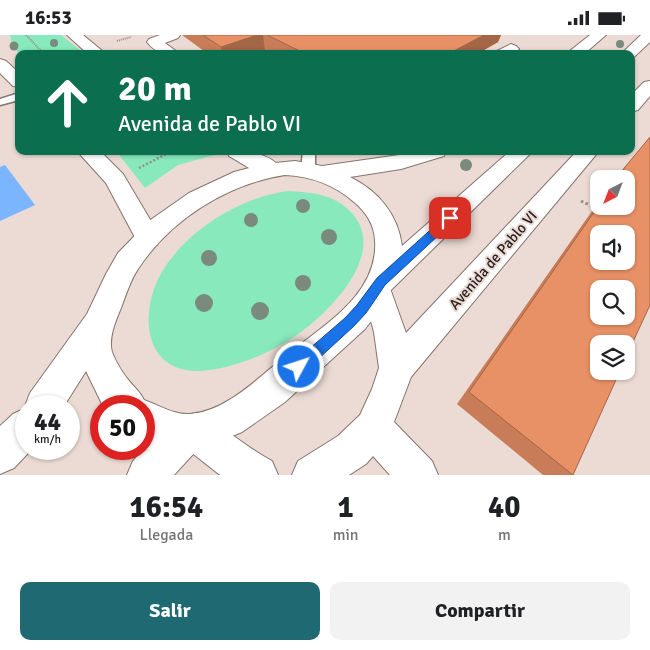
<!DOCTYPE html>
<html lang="es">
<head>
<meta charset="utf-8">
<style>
  body { margin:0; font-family:Signika,sans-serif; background:#f2f2f2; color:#202124; height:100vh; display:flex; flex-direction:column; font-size:19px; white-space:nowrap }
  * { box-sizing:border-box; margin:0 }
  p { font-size:16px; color:#757577 }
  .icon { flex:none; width:28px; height:28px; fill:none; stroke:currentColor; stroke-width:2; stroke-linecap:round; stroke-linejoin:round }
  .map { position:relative; height:440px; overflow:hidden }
  .sheet { display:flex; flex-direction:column; background:#fff; flex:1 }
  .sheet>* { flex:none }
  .top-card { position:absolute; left:15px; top:15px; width:620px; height:105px; border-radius:10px; box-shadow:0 1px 4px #0004; background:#0b6e4f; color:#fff; overflow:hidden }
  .needle { width:32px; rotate:222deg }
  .fabs { position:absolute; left:590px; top:135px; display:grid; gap:10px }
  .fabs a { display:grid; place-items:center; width:45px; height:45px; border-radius:10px; background:#fff; box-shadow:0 1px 4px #0004; font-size:25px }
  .speed { position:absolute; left:15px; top:360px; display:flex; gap:10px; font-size:25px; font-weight:700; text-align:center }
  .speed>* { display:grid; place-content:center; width:65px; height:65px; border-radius:50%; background:#fff; box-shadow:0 1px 4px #0004; line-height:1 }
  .speed small { font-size:12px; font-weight:400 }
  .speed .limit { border:8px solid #d22; background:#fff; color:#111 }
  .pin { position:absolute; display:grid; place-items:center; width:42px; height:42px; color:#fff; margin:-21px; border-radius:10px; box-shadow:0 2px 8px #0006 }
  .me { position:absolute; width:55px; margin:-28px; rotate:50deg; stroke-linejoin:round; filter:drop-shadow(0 0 4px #0008) }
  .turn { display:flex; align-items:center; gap:18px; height:105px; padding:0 20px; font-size:22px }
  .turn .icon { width:65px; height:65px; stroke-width:2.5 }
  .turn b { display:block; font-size:35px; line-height:42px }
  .eta { display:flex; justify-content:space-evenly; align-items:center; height:85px; text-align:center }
  .eta b { font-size:30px; font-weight:800; line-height:35px }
  .cta { display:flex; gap:10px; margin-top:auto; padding:10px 20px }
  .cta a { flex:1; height:58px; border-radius:10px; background:#1f6a72; color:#fff; font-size:20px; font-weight:800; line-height:58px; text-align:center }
  .cta a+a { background:#f2f2f2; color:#202124 }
  .status { display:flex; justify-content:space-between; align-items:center; height:35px; padding:0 25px; background:#fff; direction:ltr }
  .status svg { height:14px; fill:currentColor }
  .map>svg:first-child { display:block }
  .green { fill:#88e9bc }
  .water { fill:#7ab5fd }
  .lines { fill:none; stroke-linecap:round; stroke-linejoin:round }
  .service-casing { stroke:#84756f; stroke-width:3 }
  .minor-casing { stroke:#84756f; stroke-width:2 }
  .tertiary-casing { stroke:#84756f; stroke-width:2 }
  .secondary-casing { stroke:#84756f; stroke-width:2 }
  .path-far2 { stroke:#998d88; stroke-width:2; stroke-dasharray:1 1; stroke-linecap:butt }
  .path-far1 { stroke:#998d88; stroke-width:2.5; stroke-dasharray:2 2; stroke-linecap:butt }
  .path { stroke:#998d88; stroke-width:3; stroke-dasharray:2.5 2.5; stroke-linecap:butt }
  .service { fill:#fff; fill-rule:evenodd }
  .minor { fill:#fff; fill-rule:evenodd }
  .tertiary { fill:#fff; fill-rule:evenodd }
  .secondary { fill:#fff; fill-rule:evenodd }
  .tree { fill:#7a8b7d }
  .wall { fill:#c87d58 }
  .shaded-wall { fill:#a36647 }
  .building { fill:#e99166; stroke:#a36647; fill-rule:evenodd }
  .route { fill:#1a73e8; stroke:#114b97 }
  .labels { text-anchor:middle; stroke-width:4; stroke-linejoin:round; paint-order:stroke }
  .street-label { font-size:15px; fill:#27211e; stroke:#ecdbd4 }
</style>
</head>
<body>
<div class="status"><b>16:53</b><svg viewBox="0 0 49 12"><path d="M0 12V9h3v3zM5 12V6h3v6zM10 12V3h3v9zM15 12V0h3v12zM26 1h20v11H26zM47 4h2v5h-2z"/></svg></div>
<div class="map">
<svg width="650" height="440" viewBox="0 0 650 440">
  <rect width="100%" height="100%" fill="#ecdbd4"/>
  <g class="green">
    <polygon points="10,0 61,0 85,19 19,19 12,9"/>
    <polygon points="116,116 219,116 222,118 178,130 145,153"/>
    <path d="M287,156C313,157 339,160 355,182C388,226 316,292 279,311C255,324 228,334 200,336C141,338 139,274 163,235C189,194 240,163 287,156Z"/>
  </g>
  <polygon class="water" points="5,130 35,170 0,186 0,132"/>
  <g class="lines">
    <g class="service-casing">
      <g id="service">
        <polygon points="19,58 19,65 0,70 0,64"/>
        <polygon points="303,116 315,116 315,135 313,138 303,138 301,135"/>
      </g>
    </g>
    <g class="minor-casing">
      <g id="minor">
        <path d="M160,0H180L178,3L165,8L180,19C166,19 156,19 147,7L149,4Z"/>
        <polygon points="511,9 516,11 519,14 516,17 494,19 497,16"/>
        <polygon points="650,46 650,61 638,75 631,77 631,60 644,47"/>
        <polygon points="577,116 599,116 411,342 394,387 432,426 438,440 390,440 373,421 366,429 349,440 292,440 298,426 338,401 360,380 372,354 379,333 374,297 362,254 367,245 377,241 387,245 406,298"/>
        <path d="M195,378C223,390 245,412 272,426L278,440H220L182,410L176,397L182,384Z"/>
      </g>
    </g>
    <g class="tertiary-casing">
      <g id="tertiary">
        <polygon points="67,0 83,0 106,19 88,19"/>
        <polygon points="0,24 6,26 19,38 19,52 13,51 0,38"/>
        <polygon points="77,116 100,116 123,139 161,203 157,210 148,213 139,210 106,148"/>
        <path d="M227,116C246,116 270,117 282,135L279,140C262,145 244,129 229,121Z"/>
      </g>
    </g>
    <g class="secondary-casing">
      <g id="secondary">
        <polygon points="590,0 606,0 584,19 566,19"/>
        <polygon points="641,0 650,0 650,7 634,22 631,23 631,19 621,19"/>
        <path d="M413,116H446L444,121L401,134L350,142C378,156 398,179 402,211L510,116H533L391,255L383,271L365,294L285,367L242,397L196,416L174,440H127L133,426L151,406L144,403V371H103L86,336L64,371H26V414H32L14,433L0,439V391L13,379L26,373L25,371L30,358L87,279L106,239L118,218L149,186L189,158L234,137L264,129L295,126L322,131L399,120ZM285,140C310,141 335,150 354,167C366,177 374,189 375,205C379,261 320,292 283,323C257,344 226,376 190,379C173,380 159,370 144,365C140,357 135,353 130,347C123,339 116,327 112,317C108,303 116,285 121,273C126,260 130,246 138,234C170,185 227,149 285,140Z"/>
      </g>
    </g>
    <g class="path-far2">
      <polyline points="26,0 44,19"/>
      <polyline points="117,6 131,2"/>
    </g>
    <polyline class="path-far1" points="139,133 172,116"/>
    <polyline class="path" points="581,166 598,174"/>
    <use href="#service" class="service"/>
    <use href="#minor" class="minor"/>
    <use href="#tertiary" class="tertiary"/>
    <use href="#secondary" class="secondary"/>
  </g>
  <g class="tree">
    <circle cx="54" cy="8" r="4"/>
    <circle cx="620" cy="9" r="4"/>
    <circle cx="14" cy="11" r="4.5"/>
    <circle cx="466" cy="130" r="6"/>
    <circle cx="303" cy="171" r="7"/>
    <circle cx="251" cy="185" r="7"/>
    <circle cx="329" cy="202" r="8"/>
    <circle cx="209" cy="223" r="8"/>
    <circle cx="303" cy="248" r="8"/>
    <circle cx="204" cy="268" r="9"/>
    <circle cx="260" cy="276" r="9"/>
  </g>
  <g class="wall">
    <polygon points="182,0 501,0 498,7 477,19 269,19 265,16 258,19 208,19"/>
    <polygon points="650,102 573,440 543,440 457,369 599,166 599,171 626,144 615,144"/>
  </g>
  <g class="shaded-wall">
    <polygon points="257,0 263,0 265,16 258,19 222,19 221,12"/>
    <polygon points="484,0 501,0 498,7 477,19 448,19"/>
  </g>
  <g class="building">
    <polygon points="203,0 257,0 221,12"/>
    <polygon points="267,0 484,0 448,19 306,19"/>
    <path d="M650,102V270L626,322V309H599V336H620L573,440L469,357L599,170V171H626V144H617L625,132ZM599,199H626V226H599ZM599,254H626V281H599Z"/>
  </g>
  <polygon class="route" points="450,179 454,180 456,183 454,186 385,250 366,278 354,291 304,337 299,339 294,337 292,332 294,327 345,283 357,270 377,243 447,180"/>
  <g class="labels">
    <g class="street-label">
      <text transform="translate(493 225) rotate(-49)" y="5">Avenida de Pablo VI</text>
    </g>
  </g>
</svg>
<div class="fabs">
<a><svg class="needle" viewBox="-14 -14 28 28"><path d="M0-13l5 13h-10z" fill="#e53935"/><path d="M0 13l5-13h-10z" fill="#757577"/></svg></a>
<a><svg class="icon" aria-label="sound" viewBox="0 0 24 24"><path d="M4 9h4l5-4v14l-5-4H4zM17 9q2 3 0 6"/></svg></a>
<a><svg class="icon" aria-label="search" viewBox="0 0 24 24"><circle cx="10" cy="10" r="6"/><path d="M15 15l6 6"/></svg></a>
<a><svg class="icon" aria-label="layers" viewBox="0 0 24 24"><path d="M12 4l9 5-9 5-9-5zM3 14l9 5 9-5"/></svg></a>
</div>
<div class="speed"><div>44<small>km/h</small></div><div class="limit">50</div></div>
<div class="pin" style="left:450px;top:183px;background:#d93025"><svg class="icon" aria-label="arrive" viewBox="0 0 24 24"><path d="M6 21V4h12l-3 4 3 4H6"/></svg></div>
<svg class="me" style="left:299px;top:332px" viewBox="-20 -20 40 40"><circle r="17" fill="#1a73e8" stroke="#fff" stroke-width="3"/><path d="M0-11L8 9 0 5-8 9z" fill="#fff"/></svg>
<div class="top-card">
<div class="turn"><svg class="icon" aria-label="ahead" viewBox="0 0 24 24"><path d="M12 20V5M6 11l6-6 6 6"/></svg><div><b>20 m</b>Avenida de Pablo VI</div></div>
</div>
</div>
<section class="sheet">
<div class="eta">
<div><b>16:54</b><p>Llegada</p></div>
<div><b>1</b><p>min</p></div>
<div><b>40</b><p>m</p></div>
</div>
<div class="cta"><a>Salir</a><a>Compartir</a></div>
</section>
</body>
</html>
